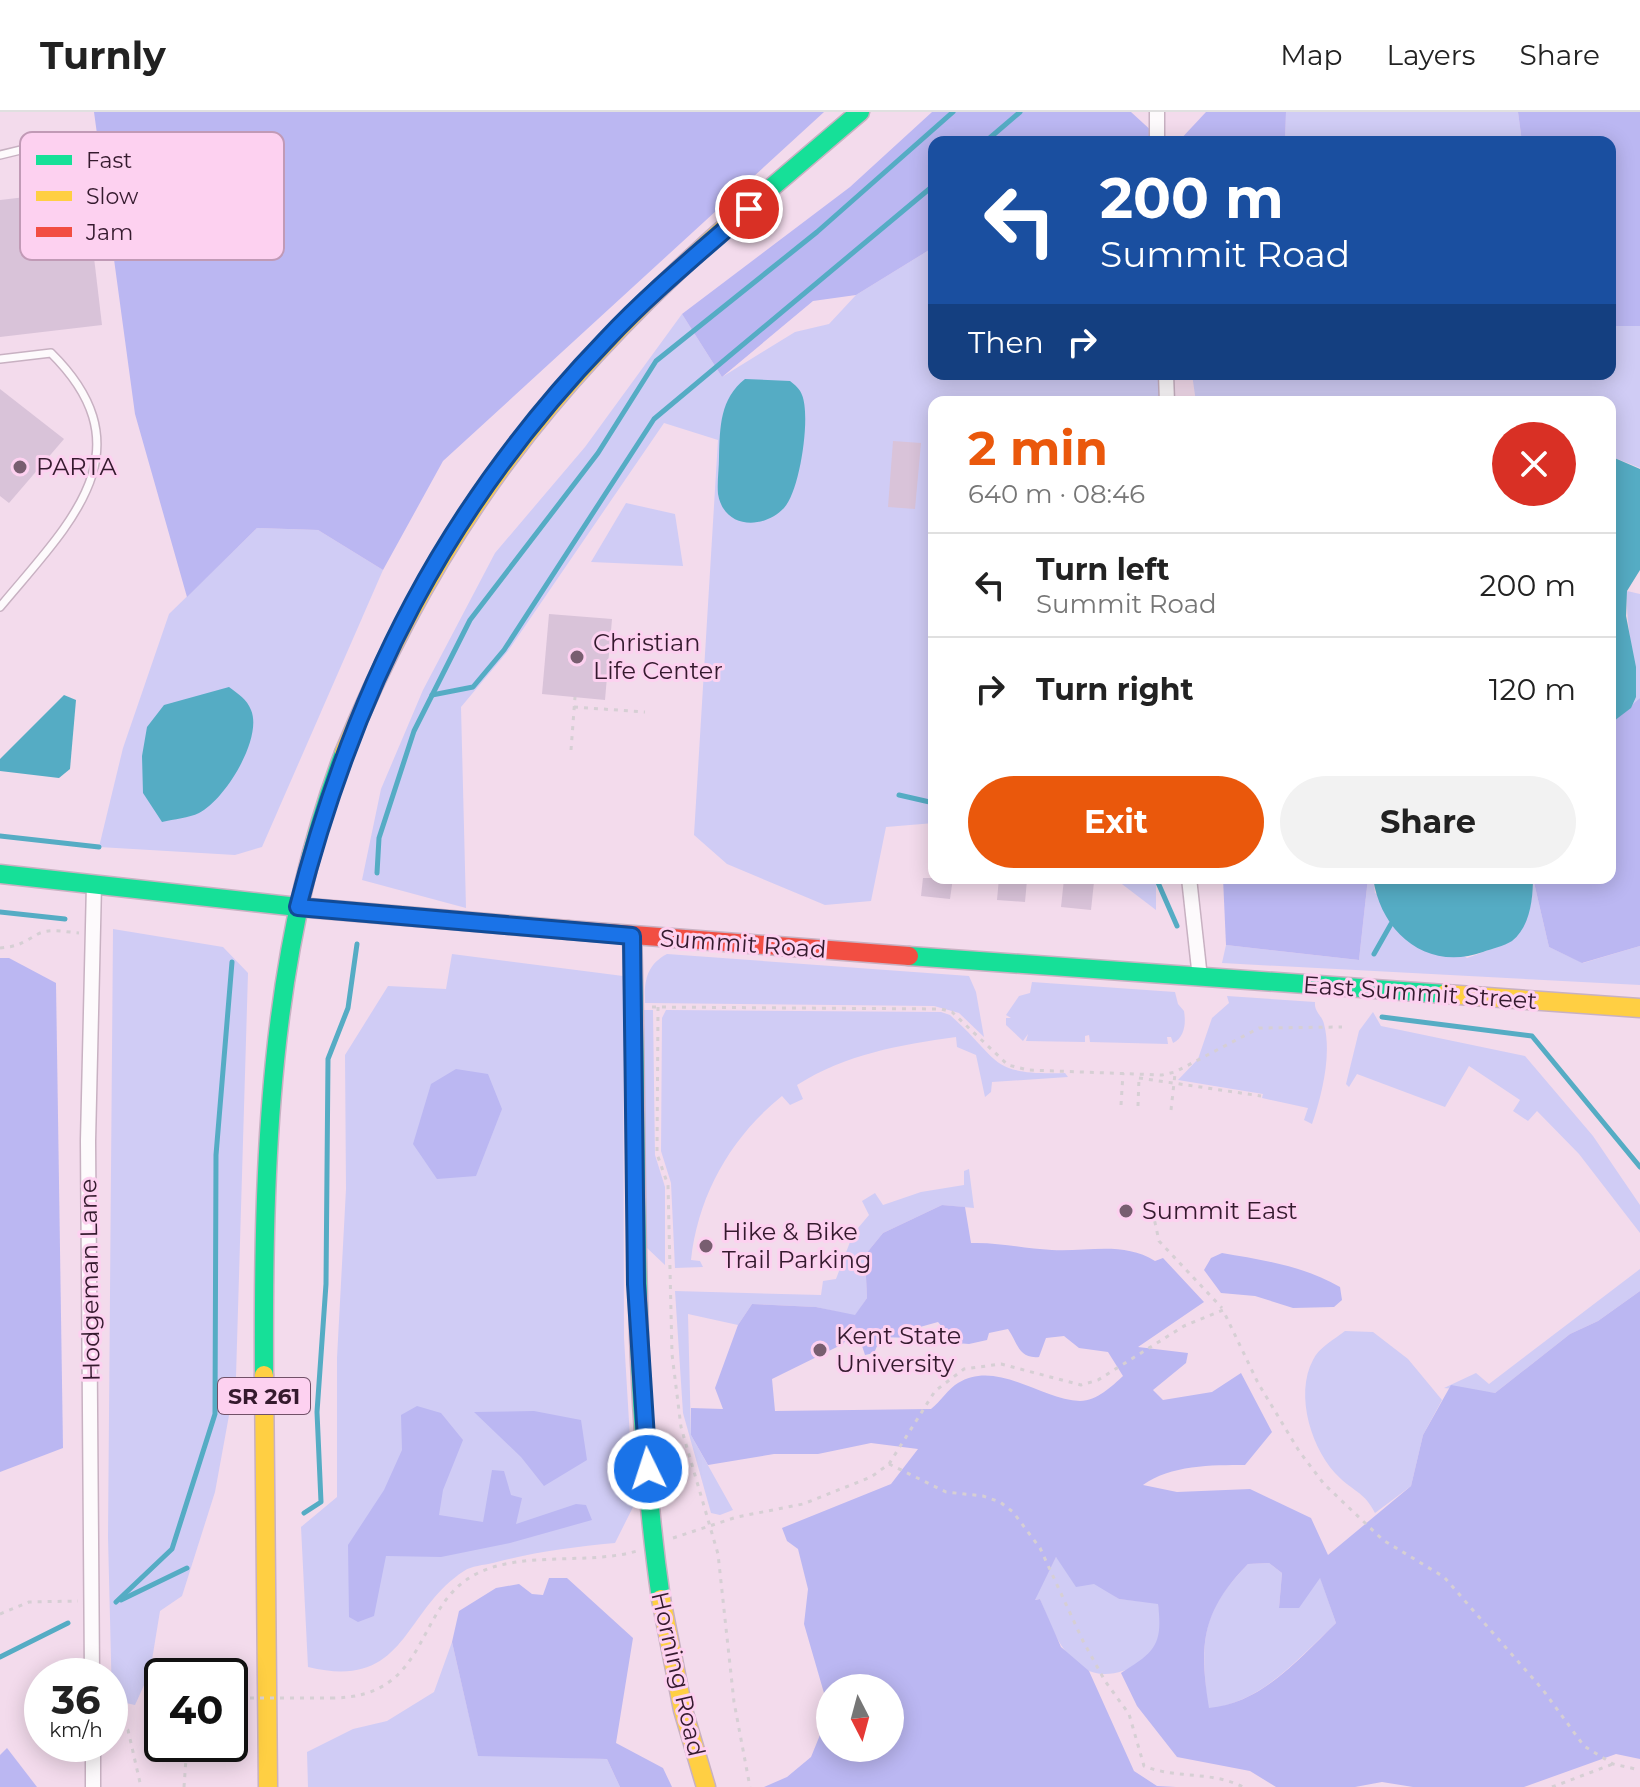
<!DOCTYPE html>
<html lang="en">
<head>
<meta charset="utf-8">
<style>
  body { margin:0; font-family:Montserrat,sans-serif; background:#f2f2f2; color:#222; height:100vh; display:flex; flex-direction:column; font-size:30px; white-space:nowrap }
  * { box-sizing:border-box; margin:0 }
  p { font-size:26px; color:#767676 }
  .icon { flex:none; width:44px; height:44px; fill:none; stroke:currentColor; stroke-width:2; stroke-linecap:round; stroke-linejoin:round }
  .map { position:relative; flex:1; overflow:hidden }
  .panel { position:absolute; left:928px; top:284px; width:688px; height:488px; display:flex; flex-direction:column; background:#fff; border-radius:16px; box-shadow:0 4px 20px #0003 }
  .panel>* { flex:none }
  .top-card { position:absolute; left:928px; top:24px; width:688px; height:244px; border-radius:16px; box-shadow:0 4px 20px #0003; background:#1a4fa0; color:#fff; overflow:hidden }
  .needle { width:52px; rotate:174deg }
  .buttons { position:absolute; left:816px; top:1562px; display:grid; gap:16px }
  .buttons a { display:grid; place-items:center; width:88px; height:88px; border-radius:50%; background:#fff; box-shadow:0 4px 20px #0003; font-size:40px }
  .speed { position:absolute; left:24px; top:1546px; display:flex; gap:16px; font-size:40px; font-weight:700; text-align:center }
  .speed>* { display:grid; place-content:center; width:104px; height:104px; border-radius:50%; background:#fff; box-shadow:0 4px 20px #0003; line-height:1 }
  .speed small { font-size:20px; font-weight:400 }
  .speed .limit { border:4px solid #111; border-radius:12px; background:#fff; color:#111 }
  .pin { position:absolute; display:grid; place-items:center; width:68px; height:68px; color:#fff; margin:-34px; border:4px solid #fff; border-radius:50%; box-shadow:0 2px 8px #0007 }
  .me { position:absolute; width:88px; margin:-44px; rotate:356deg; stroke-linejoin:round; filter:drop-shadow(0 0 6px #0008) }
  .turn { display:flex; align-items:center; gap:28px; height:168px; padding:0 40px; font-size:36px }
  .turn .icon { width:104px; height:104px; stroke-width:2.5 }
  .turn b { display:block; font-size:56px; line-height:68px }
  .then { display:flex; align-items:center; height:76px; padding:0 40px; background:#0003; gap:16px; font-size:30px }
  .round { display:grid; place-items:center; flex:none; width:84px; height:84px; border-radius:42px; background:#f2f2f2 }
  .overview { display:flex; align-items:center; justify-content:space-between; height:136px; padding:0 40px }
  h1 { font-size:48px; font-weight:700; line-height:60px; color:#ea580c }
  .cta { display:flex; gap:16px; margin-top:auto; padding:16px 40px }
  .cta a { flex:1; height:92px; border-radius:48px; background:#ea580c; color:#fff; font-size:32px; font-weight:700; line-height:92px; text-align:center }
  .cta a+a { background:#f2f2f2; color:#222 }
  ul { padding:0; list-style:none }
  li { display:flex; align-items:center; gap:24px; height:104px; padding:0 40px; border-top:2px solid #e0e0e0 }
  li div { flex:1 }
  li b { display:block; font-size:30px }
  li em { font-style:normal }
  header { display:flex; align-items:center; gap:48px; box-sizing:border-box; height:112px; padding:0 40px; background:#fff; border-bottom:2px solid #e0e0e0 }
  header strong { font-size:38px }
  nav { display:flex; gap:44px; margin-inline-start:auto; font-size:28px }
  .map>svg:first-child { display:block }
  .green { fill:#d0ccf5 }
  .forest { fill:#bbb7f2; fill-rule:evenodd }
  .water { fill:#55acc4 }
  .lines { fill:none; stroke-linecap:round; stroke-linejoin:round }
  .stream { stroke:#55acc4; stroke-width:5 }
  .building { fill:#d9c3d9 }
  .lane-casing { stroke:#c8b1c2; stroke-width:10 }
  .street-casing { stroke:#c8b1c2; stroke-width:17 }
  .fast-casing { stroke:#c8b1c2; stroke-width:21 }
  .slow-casing { stroke:#c8b1c2; stroke-width:21 }
  .jam-casing { stroke:#c8b1c2; stroke-width:21 }
  .path { stroke:#d6cfd4; stroke-width:3; stroke-dasharray:4 6; stroke-linecap:butt }
  .lane { stroke:#fdfafc; stroke-width:7 }
  .street { stroke:#fdfafc; stroke-width:14 }
  .fast { stroke:#16e098; stroke-width:18 }
  .slow { stroke:#ffcf43; stroke-width:18 }
  .jam { stroke:#f24e42; stroke-width:18 }
  .path-bridge { stroke:#d6cfd4; stroke-width:3; stroke-dasharray:4 6; stroke-linecap:butt }
  .route-casing { stroke:#114b97; stroke-width:20 }
  .route { stroke:#1a73e8; stroke-width:14 }
  .poi-dot { fill:#785e70; stroke:#fdd1f0; stroke-width:3 }
  .labels { text-anchor:middle; stroke-width:6; stroke-linejoin:round; paint-order:stroke }
  .shield { fill:#fdd1f0; stroke:#715168; stroke-width:2 }
  .shield-label { font-size:22px; font-weight:bold; fill:#351a2e }
  .poi-label { font-size:24px; fill:#351a2e; stroke:#fdd1f0; text-anchor:start }
  .street-label { font-size:24px; fill:#351a2e; stroke:#fdd1f0 }
  .key { fill:#fdd1f0; stroke:#c19ab6; stroke-width:2 }
  .key-label { font-size:22px; fill:#351a2e }
</style>
</head>
<body>
<header>
<strong>Turnly</strong>
<nav><a>Map</a><a>Layers</a><a>Share</a></nav>
</header>
<div class="map">
<svg width="1640" height="1675" viewBox="0 0 1640 1675">
  <rect width="100%" height="100%" fill="#f3dbec"/>
  <g class="green">
    <polygon points="1286,0 1518,0 1522,30 1285,30"/>
    <polygon points="934,135 934,262 1161,262 1161,290 934,290 934,711 886,715 871,789 825,793 727,752 694,723 718,328 664,311 508,539 461,595 466,796 362,768 381,677 423,578 495,441 585,335 682,202 722,265 795,220 829,212 856,183"/>
    <polygon points="1610,214 1640,214 1640,356 1610,344 1610,290 1196,290 1192,262 1610,262"/>
    <polygon points="626,391 675,402 683,454 591,450"/>
    <polygon points="257,416 318,418 383,458 262,735 235,743 99,735 123,636 169,502"/>
    <path d="M1627,479L1640,482V586L1631,596C1640,561 1625,517 1627,479Z"/>
    <polygon points="1114,766 1156,766 1156,798"/>
    <path d="M1368,766H1373L1375,781L1467,846C1514,829 1532,820 1533,766L1549,835L1583,851L1640,834V873L1222,851L1226,833L1359,848Z"/>
    <polygon points="113,817 223,835 248,861 236,1265 215,1380 182,1484 160,1499 150,1560 135,1593 112,1588 108,1425"/>
    <path d="M452,842L623,864L624,1226L634,1393L615,1431C573,1435 534,1440 493,1451C484,1453 471,1454 464,1459C402,1499 407,1579 308,1555L301,1415L337,1385V1246L346,1077L345,943L388,874L446,877Z"/>
    <path d="M667,842L969,864L976,880L984,925L959,901L934,894L645,891C644,870 646,853 667,842Z"/>
    <path d="M1032,870L1175,880L1178,892L1184,899C1186,911 1185,925 1173,931L1171,925H1167L1168,932L1090,930L1089,923L1085,924V930L1026,929L1028,922L1023,929L1006,913V906H1011L1006,903L1019,884L1030,881Z"/>
    <path d="M1227,884L1315,890C1314,900 1322,903 1324,912C1332,942 1322,983 1312,1012L1304,1008L1308,996L1262,986L1263,982L1178,968L1198,947L1212,906L1229,891Z"/>
    <polygon points="644,898 653,898 655,1043 665,1075 665,1153 646,1135"/>
    <path d="M666,898L941,900L950,903C1002,949 987,963 1065,961L1068,965L992,970L991,980L985,985L976,943L957,935L956,925C899,933 846,942 797,973L803,987L790,993L782,984C731,1025 698,1083 691,1148L700,1149L703,1155L675,1156L671,1071L661,1039L662,906Z"/>
    <polygon points="1373,900 1381,914 1525,944 1593,1024 1640,1093 1640,1121 1579,1042 1537,999 1528,1009 1513,999 1520,988 1469,954 1445,995 1357,962 1349,975 1346,972 1359,919"/>
    <polygon points="969,1057 974,1096 942,1093 883,1121 865,1143 867,1186 855,1204 816,1195 752,1192 738,1213 688,1202 691,1323 733,1398 720,1403 711,1401 683,1301 675,1179 821,1183 823,1169 836,1167 853,1122 869,1103 862,1089 875,1081 883,1093 921,1080 964,1073 964,1059"/>
    <polygon points="1640,1157 1640,1179 1598,1209 1570,1222 1495,1281 1444,1276 1476,1261 1489,1272"/>
    <path d="M1345,1219L1373,1220L1408,1247L1442,1288L1423,1323L1411,1374L1375,1401C1364,1380 1356,1381 1340,1366C1312,1340 1294,1283 1313,1248C1318,1236 1335,1227 1345,1219Z"/>
    <path d="M1056,1445L1119,1487L1158,1491C1159,1501 1163,1514 1160,1523C1152,1550 1116,1570 1089,1559C1061,1546 1051,1513 1040,1487L1034,1488Z"/>
    <path d="M1269,1451L1282,1461L1279,1496L1320,1465L1336,1511C1299,1546 1261,1591 1208,1597C1201,1530 1199,1502 1248,1452Z"/>
    <polygon points="452,1530 478,1643 607,1647 620,1675 308,1675 307,1640 353,1617 387,1609 434,1580"/>
  </g>
  <g class="forest">
    <polygon points="94,0 824,0 443,349 383,458 318,418 257,416 187,485 135,302"/>
    <polygon points="932,0 1131,0 1155,22 1150,30 934,30 934,135 856,183 813,189 722,265 682,202 850,75"/>
    <polygon points="1206,0 1286,0 1285,30 1178,30"/>
    <polygon points="1518,0 1640,0 1640,214 1610,214 1610,30 1522,30"/>
    <polygon points="1640,586 1640,834 1582,851 1549,835 1533,766 1610,766 1610,612"/>
    <polygon points="1223,766 1368,766 1359,848 1226,833"/>
    <polygon points="0,846 9,846 56,871 63,1336 0,1360"/>
    <polygon points="456,957 488,962 502,997 476,1064 437,1067 413,1032 431,972"/>
    <path d="M942,1093L965,1095L971,1131C999,1130 1024,1137 1052,1138C1088,1140 1123,1129 1155,1149L1163,1146L1204,1190L1138,1235L1188,1241L1186,1251L1153,1278L1163,1288L1212,1280L1241,1261L1272,1320L1245,1353C1212,1353 1170,1353 1143,1373L1177,1380L1250,1377L1311,1406L1328,1443L1411,1374L1423,1323L1451,1273L1495,1281L1570,1222L1598,1209L1640,1179V1647L1616,1642L1524,1675H1413L1382,1670L1355,1675H1276L1250,1659L1177,1645L1137,1594L1121,1561C1155,1540 1163,1533 1158,1492L1119,1487L1094,1472L1076,1475L1056,1445L1035,1488L1040,1487L1061,1535L1089,1559L1134,1659L1157,1674L1176,1675H764L787,1665L811,1645L822,1618L824,1581L804,1512L808,1477L798,1437L787,1429L782,1416L891,1372L918,1337L871,1331L818,1342H774L708,1353L691,1323V1296L723,1297L715,1276L738,1213L752,1192L816,1195L855,1203L867,1186L865,1143L883,1121ZM938,1210L956,1231L969,1232L987,1228L989,1221L1008,1217C1018,1231 1018,1247 1039,1245L1046,1226L1064,1224L1079,1236L1108,1240L1123,1264C1112,1274 1097,1289 1080,1289C1041,1288 997,1247 958,1271C949,1276 940,1290 931,1297L775,1299L772,1267L843,1232L856,1215L865,1243L874,1241L881,1225L911,1226L920,1215ZM1269,1451L1282,1461L1279,1496H1299L1320,1466L1336,1511C1300,1546 1261,1592 1209,1596C1199,1533 1201,1500 1248,1452ZM830,1576H890V1636H830Z"/>
    <path d="M1222,1141C1263,1148 1304,1154 1340,1175L1342,1188L1334,1195L1293,1196L1255,1184L1221,1181L1204,1158L1211,1146Z"/>
    <polygon points="417,1294 441,1301 463,1328 443,1378 439,1403 483,1410 492,1358 504,1359 511,1383 522,1386 516,1412 576,1392 586,1393 592,1408 510,1431 441,1445 386,1444 374,1504 358,1510 349,1505 348,1433 384,1378 402,1338 401,1303"/>
    <polygon points="534,1299 581,1308 587,1348 544,1374 521,1345 474,1300"/>
    <polygon points="549,1466 567,1466 633,1526 616,1631 663,1656 672,1675 620,1675 607,1647 478,1644 452,1530 459,1499 496,1476 519,1472 532,1482 543,1483"/>
    <polygon points="7,1636 37,1675 0,1675 0,1643"/>
  </g>
  <g class="water">
    <path d="M745,267L790,269C795,273 800,277 802,283C811,304 800,379 784,396C763,418 724,417 718,382C717,370 719,357 719,345C720,314 720,287 745,267Z"/>
    <polygon points="1610,344 1640,357 1640,458 1627,479 1626,504 1636,555 1636,585 1631,596 1610,612"/>
    <path d="M229,575C238,582 247,587 251,598C263,626 225,688 199,701C189,706 174,707 162,710L143,681L142,644L147,615L164,593Z"/>
    <polygon points="64,583 76,588 70,657 59,666 0,659 0,647"/>
    <path d="M1373,766H1533C1533,787 1530,815 1512,829C1504,834 1491,837 1483,840C1427,860 1381,821 1373,766Z"/>
  </g>
  <g class="lines">
    <g class="stream">
      <polyline points="985,30 1020,0"/>
      <polyline points="432,583 473,575 504,538 654,307 934,73"/>
      <polyline points="899,683 934,691"/>
      <polyline points="0,724 99,735"/>
      <polyline points="377,761 379,726 414,619 470,508 598,341 656,249 817,120 953,0"/>
      <polyline points="1156,766 1177,814"/>
      <polyline points="0,800 65,807"/>
      <polyline points="1374,842 1391,812"/>
      <polyline points="1382,905 1532,924 1640,1055"/>
      <polyline points="304,1401 321,1390 317,1300 326,1172 328,947 348,896 357,832"/>
      <polyline points="121,1488 187,1456"/>
      <polyline points="116,1490 172,1437 215,1302 216,1043 232,850"/>
      <polyline points="0,1545 68,1511"/>
    </g>
  </g>
  <g class="building">
    <polygon points="86,78 102,213 0,225 0,88"/>
    <polygon points="0,277 64,327 9,391 0,384"/>
    <polygon points="893,329 921,331 915,397 888,395"/>
    <polygon points="549,502 612,507 605,588 542,582"/>
    <polygon points="923,766 953,766 950,787 921,784"/>
    <polygon points="999,766 1027,768 1025,790 997,788"/>
    <polygon points="1064,767 1094,770 1091,798 1061,795"/>
  </g>
  <g class="lines">
    <g class="lane-casing">
      <g id="lane">
        <polyline points="0,43 33,35"/>
        <path d="M0,247L51,241C150,339 68,413 0,495"/>
      </g>
    </g>
    <g class="street-casing">
      <g id="street">
        <polyline points="1157,0 1157,30"/>
        <polyline points="1166,262 1167,290"/>
        <polyline points="1189,766 1200,866"/>
        <polyline points="92,1564 88,1029 94,772"/>
        <polyline points="93,1632 93,1675"/>
      </g>
    </g>
    <g class="fast-casing">
      <g id="fast">
        <polyline points="737,105 860,0"/>
        <polyline points="0,762 298,795 568,818"/>
        <path d="M632,824C639,1044 629,1268 661,1487"/>
        <polyline points="909,844 1445,882"/>
        <path d="M264,1263C263,1052 268,840 344,641"/>
      </g>
    </g>
    <g class="slow-casing">
      <g id="slow">
        <path d="M344,641C437,415 554,265 737,105"/>
        <polyline points="1445,882 1640,896"/>
        <polyline points="264,1263 268,1675"/>
        <polyline points="661,1487 683,1598 706,1675"/>
      </g>
    </g>
    <g class="jam-casing">
      <polyline id="jam" points="568,818 909,844"/>
    </g>
    <g class="path">
      <polyline points="574,595 645,600"/>
      <polyline points="571,638 575,585"/>
      <path d="M0,836C20,834 22,831 38,822C49,816 66,820 79,821"/>
      <polyline points="652,895 941,897 952,900 1008,953 1028,958 1162,963 1175,960 1259,916 1342,915"/>
      <polyline points="658,895 657,1042 668,1073 672,1242 681,1315 718,1442 734,1590 750,1675"/>
      <polyline points="1139,966 1261,984"/>
      <polyline points="1121,993 1123,961"/>
      <polyline points="1138,994 1139,966"/>
      <polyline points="1171,998 1175,962"/>
      <polyline points="1145,1092 1154,1106 1159,1129 1222,1196"/>
      <path d="M889,1352L946,1380L983,1384L1000,1390L1013,1400L1040,1436L1083,1529L1105,1569L1129,1602L1144,1654C1176,1667 1213,1659 1243,1675"/>
      <polyline points="673,1426 737,1405 803,1392 871,1365 889,1352 935,1279 964,1257 1001,1252 1081,1273 1098,1268 1184,1214 1223,1198 1258,1271 1299,1339 1324,1372 1383,1428 1444,1465 1543,1578 1584,1634 1613,1652 1640,1658"/>
      <polyline points="0,1502 29,1490 78,1489"/>
      <path d="M331,1586C433,1586 412,1493 478,1461C523,1439 589,1453 637,1439"/>
      <polyline points="110,1608 128,1618 141,1675"/>
      <polyline points="184,1675 187,1632"/>
      <polyline points="1552,1675 1613,1652"/>
    </g>
    <use href="#lane" class="lane"/>
    <use href="#street" class="street"/>
    <use href="#fast" class="fast"/>
    <use href="#slow" class="slow"/>
    <use href="#jam" class="jam"/>
    <polyline class="path-bridge" points="230,1586 331,1586"/>
  </g>
  <g class="lines">
    <g class="route-casing">
      <path id="route" d="M648,1357L636,1172L632,824L298,795C355,574 446,394 606,228C650,181 700,140 749,97"/>
    </g>
    <use href="#route" class="route"/>
  </g>
  <g class="poi-dot">
    <circle cx="20" cy="355" r="8"/>
    <circle cx="577" cy="545" r="8"/>
    <circle cx="1126" cy="1099" r="8"/>
    <circle cx="706" cy="1134" r="8"/>
    <circle cx="820" cy="1238" r="8"/>
  </g>
  <g class="labels">
    <rect class="shield" x="218" y="1266" width="92" height="36" rx="6"/>
    <g class="shield-label">
      <text x="264" y="1292">SR 261</text>
    </g>
    <g class="poi-label">
      <text x="36" y="363">PARTA</text>
      <text x="593" y="539">Christian<tspan x="593" dy="28">Life Center</tspan></text>
      <text x="1142" y="1107">Summit East</text>
      <text x="722" y="1128">Hike &amp; Bike<tspan x="722" dy="28">Trail Parking</tspan></text>
      <text x="836" y="1232">Kent State<tspan x="836" dy="28">University</tspan></text>
    </g>
    <g class="street-label">
      <text transform="translate(743 832) rotate(4)" y="8">Summit Road</text>
      <text transform="translate(1420 881) rotate(4)" y="8">East Summit Street</text>
      <text transform="translate(90 1168) rotate(-91)" y="8">Hodgeman Lane</text>
      <text transform="translate(678 1562) rotate(77)" y="8">Horning Road</text>
    </g>
  </g>
  <rect x="20" y="20" width="264" height="128" rx="12" class="key"/>
  <rect x="36" y="43" width="36" height="10" fill="#16e098"/>
  <rect x="36" y="79" width="36" height="10" fill="#ffcf43"/>
  <rect x="36" y="115" width="36" height="10" fill="#f24e42"/>
  <g class="key-label">
    <text x="86" y="56">Fast</text>
    <text x="86" y="92">Slow</text>
    <text x="86" y="128">Jam</text>
  </g>
</svg>
<div class="buttons">
<a><svg class="needle" viewBox="-14 -14 28 28"><path d="M0-13l5 13h-10z" fill="#e53935"/><path d="M0 13l5-13h-10z" fill="#767676"/></svg></a>
</div>
<div class="speed"><div>36<small>km/h</small></div><div class="limit">40</div></div>
<div class="pin" style="left:749px;top:97px;background:#d93025"><svg class="icon" aria-label="arrive" viewBox="0 0 24 24"><path d="M6 21V4h12l-3 4 3 4H6"/></svg></div>
<svg class="me" style="left:648px;top:1357px" viewBox="-20 -20 40 40"><circle r="17" fill="#1a73e8" stroke="#fff" stroke-width="3"/><path d="M0-11L8 9 0 5-8 9z" fill="#fff"/></svg>
<div class="top-card">
<div class="turn"><svg class="icon" aria-label="left" viewBox="0 0 24 24"><path d="M17 20v-9H6M10 6l-5 5 5 5"/></svg><div><b>200 m</b>Summit Road</div></div>
<div class="then">Then<svg class="icon" aria-label="right" viewBox="0 0 24 24"><path d="M7 20v-9h11M14 6l5 5-5 5"/></svg></div>
</div>
<section class="panel">
<div class="overview"><div><h1>2 min</h1><p>640 m · 08:46</p></div><a class="round" style="background:#d93025;color:#fff"><svg class="icon" aria-label="close" viewBox="0 0 24 24"><path d="M6 6l12 12M18 6L6 18"/></svg></a></div>
<ul>
<li><svg class="icon" aria-label="left" viewBox="0 0 24 24"><path d="M17 20v-9H6M10 6l-5 5 5 5"/></svg><div><b>Turn left</b><p>Summit Road</p></div><em>200 m</em></li>
<li><svg class="icon" aria-label="right" viewBox="0 0 24 24"><path d="M7 20v-9h11M14 6l5 5-5 5"/></svg><div><b>Turn right</b></div><em>120 m</em></li>
</ul>
<div class="cta"><a>Exit</a><a>Share</a></div>
</section>
</div>
</body>
</html>
